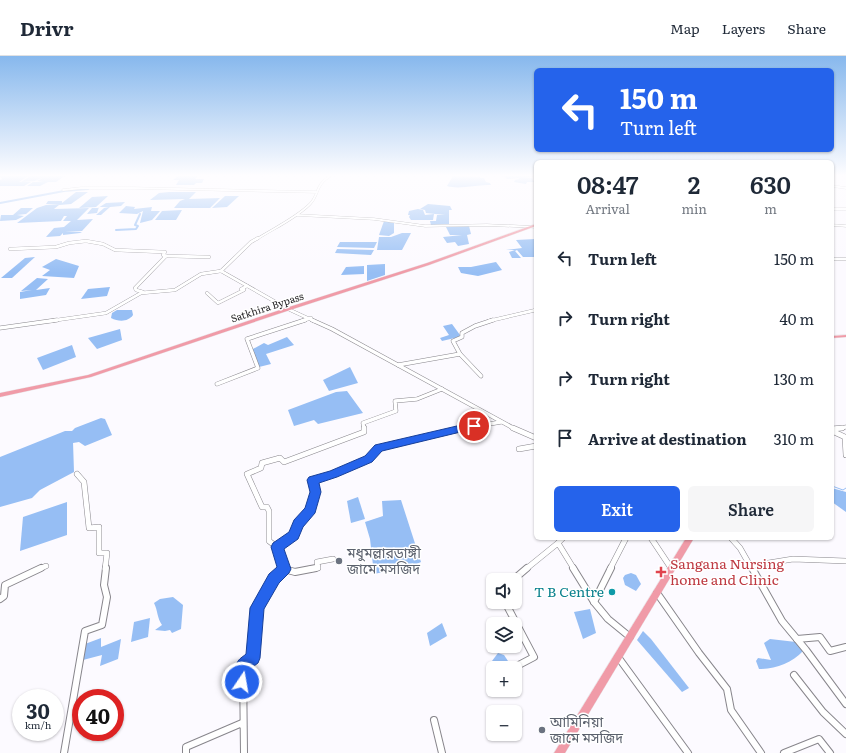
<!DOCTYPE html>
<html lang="en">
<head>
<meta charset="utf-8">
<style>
  body { margin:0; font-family:Literata,"Noto Sans Bengali",serif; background:#f6f6f7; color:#1f2937; height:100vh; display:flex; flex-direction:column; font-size:15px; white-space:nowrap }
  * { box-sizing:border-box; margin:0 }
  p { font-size:13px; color:#747a83 }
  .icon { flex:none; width:22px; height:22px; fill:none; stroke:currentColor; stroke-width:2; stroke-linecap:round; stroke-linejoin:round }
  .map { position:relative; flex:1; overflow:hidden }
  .details { position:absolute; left:534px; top:104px; width:300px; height:380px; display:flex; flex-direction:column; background:#fff; border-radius:6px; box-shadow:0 1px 3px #0004 }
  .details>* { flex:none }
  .hud { position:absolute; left:534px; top:12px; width:300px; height:84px; border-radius:6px; box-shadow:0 1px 3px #0004; background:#2563eb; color:#fff; overflow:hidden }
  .controls { position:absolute; left:486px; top:517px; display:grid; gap:8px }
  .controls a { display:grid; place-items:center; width:36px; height:36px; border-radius:6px; background:#fff; box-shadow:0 1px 3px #0004; font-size:20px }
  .speed { position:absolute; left:12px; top:633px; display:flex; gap:8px; font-size:20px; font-weight:700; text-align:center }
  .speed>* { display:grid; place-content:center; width:52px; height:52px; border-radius:50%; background:#fff; box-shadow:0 1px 3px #0004; line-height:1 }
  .speed small { font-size:10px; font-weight:400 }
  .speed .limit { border:6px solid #d22; background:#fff; color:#111 }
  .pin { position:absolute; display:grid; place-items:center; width:34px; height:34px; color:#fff; margin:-17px; border:2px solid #fff; border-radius:50%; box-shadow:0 1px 4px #0007 }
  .me { position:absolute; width:44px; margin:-22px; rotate:12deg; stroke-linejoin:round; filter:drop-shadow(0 0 3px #0008) }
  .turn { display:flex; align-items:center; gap:14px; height:84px; padding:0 20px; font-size:18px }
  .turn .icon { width:52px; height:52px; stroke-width:2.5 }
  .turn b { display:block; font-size:28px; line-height:34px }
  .eta { display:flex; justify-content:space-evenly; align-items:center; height:68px; text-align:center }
  .eta b { font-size:24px; font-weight:600; line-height:28px }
  .cta { display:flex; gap:8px; margin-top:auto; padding:8px 20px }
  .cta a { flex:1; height:46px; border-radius:6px; background:#2563eb; color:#fff; font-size:16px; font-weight:600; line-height:46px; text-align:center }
  .cta a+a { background:#f6f6f7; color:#1f2937 }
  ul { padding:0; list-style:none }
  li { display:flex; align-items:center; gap:12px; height:60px; padding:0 20px }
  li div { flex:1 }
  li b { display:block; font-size:15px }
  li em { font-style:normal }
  header { display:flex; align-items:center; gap:24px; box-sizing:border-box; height:56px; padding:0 20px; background:#fff; border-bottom:1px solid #e0e1e3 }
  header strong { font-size:19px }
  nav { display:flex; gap:22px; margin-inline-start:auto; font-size:14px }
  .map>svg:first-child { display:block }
  .water { fill:#96bef4 }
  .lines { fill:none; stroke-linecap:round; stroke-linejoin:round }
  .stream { stroke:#96bef4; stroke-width:1 }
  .canal { stroke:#96bef4; stroke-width:2 }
  .minor-far4-casing { stroke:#88868c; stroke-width:2.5 }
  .minor-far3-casing { stroke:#88868c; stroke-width:3.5 }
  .minor-far2-casing { stroke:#88868c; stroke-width:4.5 }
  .minor-far1-casing { stroke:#88868c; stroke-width:6 }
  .minor-casing { stroke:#88868c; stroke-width:8 }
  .highway-casing { stroke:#d8d8d8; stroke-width:0.5 }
  .minor-far4 { stroke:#fff; stroke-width:2 }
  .minor-far3 { stroke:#fff; stroke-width:3 }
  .minor-far2 { stroke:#fff; stroke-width:3.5 }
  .minor-far1 { stroke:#fff; stroke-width:5 }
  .minor { stroke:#fff; stroke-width:6 }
  .highway { fill:#f09ba8; fill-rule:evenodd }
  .route { fill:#2563eb; stroke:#184099 }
  .worship-dot { fill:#6b7280; stroke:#fff; stroke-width:1.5 }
  .health-dot { fill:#e0444e; stroke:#fff; stroke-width:1.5 }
  .culture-dot { fill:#0f9aa8; stroke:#fff; stroke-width:1.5 }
  .labels { text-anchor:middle; stroke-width:3; stroke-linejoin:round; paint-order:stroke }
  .far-street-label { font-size:10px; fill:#262527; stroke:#fff }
  .near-worship-label { font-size:14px; fill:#5b616d; stroke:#fff; text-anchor:start }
  .near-health-label { font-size:14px; fill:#be3a42; stroke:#fff; text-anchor:start }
  .near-culture-label { font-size:14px; fill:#0d838f; stroke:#fff; text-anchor:end }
</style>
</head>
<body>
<header>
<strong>Drivr</strong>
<nav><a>Map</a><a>Layers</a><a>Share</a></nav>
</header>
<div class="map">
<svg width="846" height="697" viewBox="0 0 846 697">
  <rect width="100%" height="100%" fill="#fcfaff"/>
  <g class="water">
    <polygon points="2,119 30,119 19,126 31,126 24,130 0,130 0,124 2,123 0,120"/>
    <polygon points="32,119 66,119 56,126 48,126 40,130 27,130 33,126 43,126 37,125 44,121 35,125 21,126"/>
    <polygon points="503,119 531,119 532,121 522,122 532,122 534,126 527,126 526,128 514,126 515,124 519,123 519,122 507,123"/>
    <polygon points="178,120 198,120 195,123 204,123 202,127 196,127 194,129 176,129 179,124 173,124"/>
    <path d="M453,120L480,121V122H484L486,126L490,127L491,129C476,128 461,134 447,130Z"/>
    <polygon points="76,136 88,136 71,148 59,149 54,153 89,152 77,164 93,163 82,175 65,176 82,176 80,177 63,179 63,177 60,180 46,181 54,172 64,171 71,165 63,165 67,160 64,160 61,165 17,167 37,152 46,149 60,148 46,148 48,145 62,145 62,147"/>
    <polygon points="169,136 196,136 189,143 220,142 210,152 174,152 180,145 185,143 150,144 159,137"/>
    <polygon points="108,140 96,151 79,152 92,141"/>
    <polygon points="225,140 239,140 227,151 212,152"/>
    <polygon points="125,146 121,150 110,151 101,159 96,159 104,152 109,151 99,151 97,157 87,158 92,152 98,152 106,147"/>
    <polygon points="428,148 450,150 452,154 449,154 449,168 431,169 430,165 436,165 437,159 445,159 426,157 425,154 420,153"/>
    <polygon points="126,150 135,151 134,153 152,151 151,155 160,155 152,164 140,167 143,155 137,158 119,157"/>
    <polygon points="21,152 33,152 26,158 17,159 24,160 16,164 0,165 1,159 13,159"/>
    <polygon points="418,153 423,154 425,159 434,158 433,164 411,164 409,161 410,159 408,159 409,155"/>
    <polygon points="182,154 176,164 155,164 162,155"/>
    <polygon points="384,165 394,167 394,177 389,180 379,179"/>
    <polygon points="469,170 471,178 467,179 469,188 458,190 455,186 447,187 443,181 462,179 450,179 446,171"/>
    <polygon points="402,177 411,177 402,194 377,194 379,181 391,181"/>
    <polygon points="535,183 536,201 523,201 517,194 515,195 521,202 512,202 509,196 515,194 506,194 522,192 516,184"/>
    <polygon points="340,186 377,186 374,192 337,191"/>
    <polygon points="337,193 374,194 371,199 335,197"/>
    <polygon points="35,201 12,222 1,222 25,202"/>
    <polygon points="56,203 79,210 74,222 42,220 50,214 42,211"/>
    <polygon points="496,206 502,214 478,220 461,217 458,211 471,211"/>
    <polygon points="385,208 385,219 367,225 367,209"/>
    <polygon points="364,210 364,218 341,219 346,211"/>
    <polygon points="37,222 48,223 36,234 50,232 46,239 20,243 20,236 32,234 21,235"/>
    <polygon points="110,231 107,240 81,243 88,233"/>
    <path d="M117,254H132L133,259C128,266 119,266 111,262L112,257Z"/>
    <polygon points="452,268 460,279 459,281 442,285 440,282 449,279 443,270"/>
    <polygon points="120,273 122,284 97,293 88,282"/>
    <polygon points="287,281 294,289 266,298 271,308 259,311 251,294 264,287 268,289"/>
    <polygon points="72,289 76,301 43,314 37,302"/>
    <polygon points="350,311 358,327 329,335 323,324"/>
    <polygon points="347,335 363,357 318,368 314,364 294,370 288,354 336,336"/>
    <polygon points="101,362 105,363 112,379 85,390 79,386 73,387 73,386 74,416 40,434 32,442 0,451 0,401 65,375 72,375 75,372"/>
    <polygon points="832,432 846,436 846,456 832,446"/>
    <polygon points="358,441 365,463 351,467 347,445"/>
    <polygon points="401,444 421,506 412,510 374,518 370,483 365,466 383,460 382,445"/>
    <polygon points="67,446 67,479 20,495 23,461"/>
    <polygon points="631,517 636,519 641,528 636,535 625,529 623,522 625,519"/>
    <path d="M173,541L183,549L181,573L172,577L170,574L165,575L155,574L162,569C157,562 158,555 154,547L160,543Z"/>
    <polygon points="590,553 596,577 583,583 574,556"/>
    <polygon points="150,562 148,581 131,586 134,566"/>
    <polygon points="442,567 447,580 430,590 427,577"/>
    <polygon points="643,575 651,583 689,632 682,636 637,584"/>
    <polygon points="101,582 101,591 121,583 118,603 100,610 102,599 83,604 85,588"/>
    <path d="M770,583L796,586L803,595C792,607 775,613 759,613L756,605L758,602L771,604L764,587Z"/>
    <polygon points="498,597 504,599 510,608 501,612 495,612 492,605"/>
  </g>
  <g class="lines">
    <polyline class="stream" points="832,430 843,434 846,432"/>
    <g class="canal">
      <polyline points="0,147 64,135 88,133"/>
      <polyline points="116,174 136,173 138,170 135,169 140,158"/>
    </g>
    <g class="minor-far4-casing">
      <g id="minor-far4">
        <polyline points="832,130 846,132"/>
        <polyline points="63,134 81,132 134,132 316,136"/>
        <polyline points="832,153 846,153"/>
        <polyline points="297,159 374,163 425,170 487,169 536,171"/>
        <polyline points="832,169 846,170"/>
        <path d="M257,183C274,172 295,163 310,148C320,138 314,129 332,119"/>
      </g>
    </g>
    <g class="minor-far3-casing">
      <g id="minor-far3">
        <polyline points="258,182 251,186 221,215 288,253 314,265"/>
        <polyline points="10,193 56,191 69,187 86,185 103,188 115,194 165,196 163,199 166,200 135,232 136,234 143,236"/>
        <polyline points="166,200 209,201"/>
        <polyline points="832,203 846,203"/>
        <polyline points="207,237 218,247 244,234 241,233 247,230"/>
        <polyline points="50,265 106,257 141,237 175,234 201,218 221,215"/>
        <polyline points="302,265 311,262"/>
        <polyline points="489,265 536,254"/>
      </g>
    </g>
    <g class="minor-far2-casing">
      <g id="minor-far2">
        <polyline points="312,264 332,273 515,373"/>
        <polyline points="0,272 57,264"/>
        <polyline points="398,309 460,298"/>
        <polyline points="481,320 460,298 453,285 462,281 462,277 475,270 493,264"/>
        <polyline points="217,328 258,312 247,283 305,264"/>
        <polyline points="364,373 363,367 396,355 395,345 417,343 442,333"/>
        <polyline points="460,373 501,366"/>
        <polyline points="835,373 846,371"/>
      </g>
    </g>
    <g class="minor-far1-casing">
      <g id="minor-far1">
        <polyline points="513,372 536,382"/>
        <polyline points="832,373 842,372"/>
        <polyline points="832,375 845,381 846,399"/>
        <polyline points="519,393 536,390"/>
        <polyline points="77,418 84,426 89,472 99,471 99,497 107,497 105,513"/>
        <polyline points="651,482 671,512"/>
        <polyline points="731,482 740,492 752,513"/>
        <polyline points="558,487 563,482"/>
        <polyline points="277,491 294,479 298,468 310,454 315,436 313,424 333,418 368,403 379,392 465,372"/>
        <polyline points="750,510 793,503 846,505"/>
        <polyline points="39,513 46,510"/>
        <polyline points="284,513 277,491 269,485 269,455 267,451 262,451 247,418 261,412 262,407 280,402 284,406 364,376 364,372"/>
        <polyline points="310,513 318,512 317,506 333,503"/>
        <polyline points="526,513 558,487 574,513"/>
        <polyline points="610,513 626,482"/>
      </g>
    </g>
    <g class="minor-casing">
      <g id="minor">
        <polyline points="573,512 594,546 608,563 630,581"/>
        <polyline points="752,512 782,565 806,594 846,648"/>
        <polyline points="284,513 295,516 316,512"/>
        <polyline points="513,524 527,512"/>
        <polyline points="657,537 699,597 727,633 731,654 761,697"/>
        <polyline points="0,543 4,540 5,529 41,512"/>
        <polyline points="505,546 534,601 513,612"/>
        <polyline points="594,546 611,512"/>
        <polyline points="797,583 820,581 830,595 846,591"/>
        <polyline points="618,601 688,697"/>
        <polyline points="794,619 823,656 846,678"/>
        <polyline points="434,664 442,697"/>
        <polyline points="64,697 85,575 102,569 107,541 104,529 106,512"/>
        <polyline points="186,697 186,691 242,667 243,670"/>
        <polyline points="244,697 243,609 253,602 257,552 274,522 284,512"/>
        <polyline points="784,697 819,683 830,697"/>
      </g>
    </g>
    <g class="highway-casing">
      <g id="highway">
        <polygon points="536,168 536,170 429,209 290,254 91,321 0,341 0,337 88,319 286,252 427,207"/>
        <polygon points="846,279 846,281 832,282 832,280"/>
        <polygon points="686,482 694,482 565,697 554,697"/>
      </g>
    </g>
    <use href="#minor-far4" class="minor-far4"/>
    <use href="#minor-far3" class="minor-far3"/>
    <use href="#minor-far2" class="minor-far2"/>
    <use href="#minor-far1" class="minor-far1"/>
    <use href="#minor" class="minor"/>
    <use href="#highway" class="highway"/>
  </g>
  <linearGradient id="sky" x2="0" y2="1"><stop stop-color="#87b8ed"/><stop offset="0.55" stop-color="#fefdff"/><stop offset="1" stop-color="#fefdff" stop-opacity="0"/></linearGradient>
  <rect width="846" height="217" fill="url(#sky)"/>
  <path class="route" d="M474,366L479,370L477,372L382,395L372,406L337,421L319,427L321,436L315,457L303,471L298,483L284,493L291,513L289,517L279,527L264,553L260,602L258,607L250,613V626L247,631L242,634L237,631C234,625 234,611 238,605C240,602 244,600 246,598L250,552L269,518L277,511L271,491L273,487L289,476L294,464L305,452L310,436L307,424L309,421L330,415L365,400L375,389Z"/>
  <g class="worship-dot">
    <circle cx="339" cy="505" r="4"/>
    <circle cx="542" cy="674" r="4"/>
  </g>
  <path class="health-dot" d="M659 510h4v4h4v4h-4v4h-4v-4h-4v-4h4z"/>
  <circle class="culture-dot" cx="612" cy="536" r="4"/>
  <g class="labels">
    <g class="far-street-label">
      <text transform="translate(267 251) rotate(-18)" y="4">Satkhira Bypass</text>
    </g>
    <g class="near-worship-label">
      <text x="347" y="502">মধুমল্লারডাঙ্গী<tspan x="347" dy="16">জামে মসজিদ</tspan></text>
      <text x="550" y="671">আমিনিয়া<tspan x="550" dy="16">জামে মসজিদ</tspan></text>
    </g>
    <g class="near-health-label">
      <text x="670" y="513">Sangana Nursing<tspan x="670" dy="16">home and Clinic</tspan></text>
    </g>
    <g class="near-culture-label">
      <text x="604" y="541">T B Centre</text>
    </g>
  </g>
</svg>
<div class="controls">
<a><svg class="icon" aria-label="sound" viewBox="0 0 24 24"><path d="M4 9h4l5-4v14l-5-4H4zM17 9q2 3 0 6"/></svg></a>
<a><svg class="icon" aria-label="layers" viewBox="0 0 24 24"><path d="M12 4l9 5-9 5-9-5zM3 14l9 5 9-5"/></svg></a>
<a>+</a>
<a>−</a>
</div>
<div class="speed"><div>30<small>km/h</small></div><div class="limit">40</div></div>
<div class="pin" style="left:474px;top:370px;background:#d93025"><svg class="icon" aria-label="arrive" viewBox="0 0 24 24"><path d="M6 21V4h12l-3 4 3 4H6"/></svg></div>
<svg class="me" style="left:242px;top:626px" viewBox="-20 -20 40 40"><circle r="17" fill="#2563eb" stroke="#fff" stroke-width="3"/><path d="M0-11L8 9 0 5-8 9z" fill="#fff"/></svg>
<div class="hud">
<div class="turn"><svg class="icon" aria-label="left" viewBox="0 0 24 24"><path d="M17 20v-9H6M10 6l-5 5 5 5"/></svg><div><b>150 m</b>Turn left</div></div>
</div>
<section class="details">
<div class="eta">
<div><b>08:47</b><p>Arrival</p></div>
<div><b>2</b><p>min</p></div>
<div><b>630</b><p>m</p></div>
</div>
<ul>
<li><svg class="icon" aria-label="left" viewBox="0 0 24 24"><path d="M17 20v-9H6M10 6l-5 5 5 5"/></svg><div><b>Turn left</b></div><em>150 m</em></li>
<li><svg class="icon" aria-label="right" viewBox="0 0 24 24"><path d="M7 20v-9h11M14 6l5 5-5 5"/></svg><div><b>Turn right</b></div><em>40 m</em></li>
<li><svg class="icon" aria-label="right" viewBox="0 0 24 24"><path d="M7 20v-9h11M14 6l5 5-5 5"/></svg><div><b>Turn right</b></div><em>130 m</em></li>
<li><svg class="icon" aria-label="arrive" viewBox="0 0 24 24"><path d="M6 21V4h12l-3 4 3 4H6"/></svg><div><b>Arrive at destination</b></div><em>310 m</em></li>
</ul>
<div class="cta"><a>Exit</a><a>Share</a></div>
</section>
</div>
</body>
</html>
